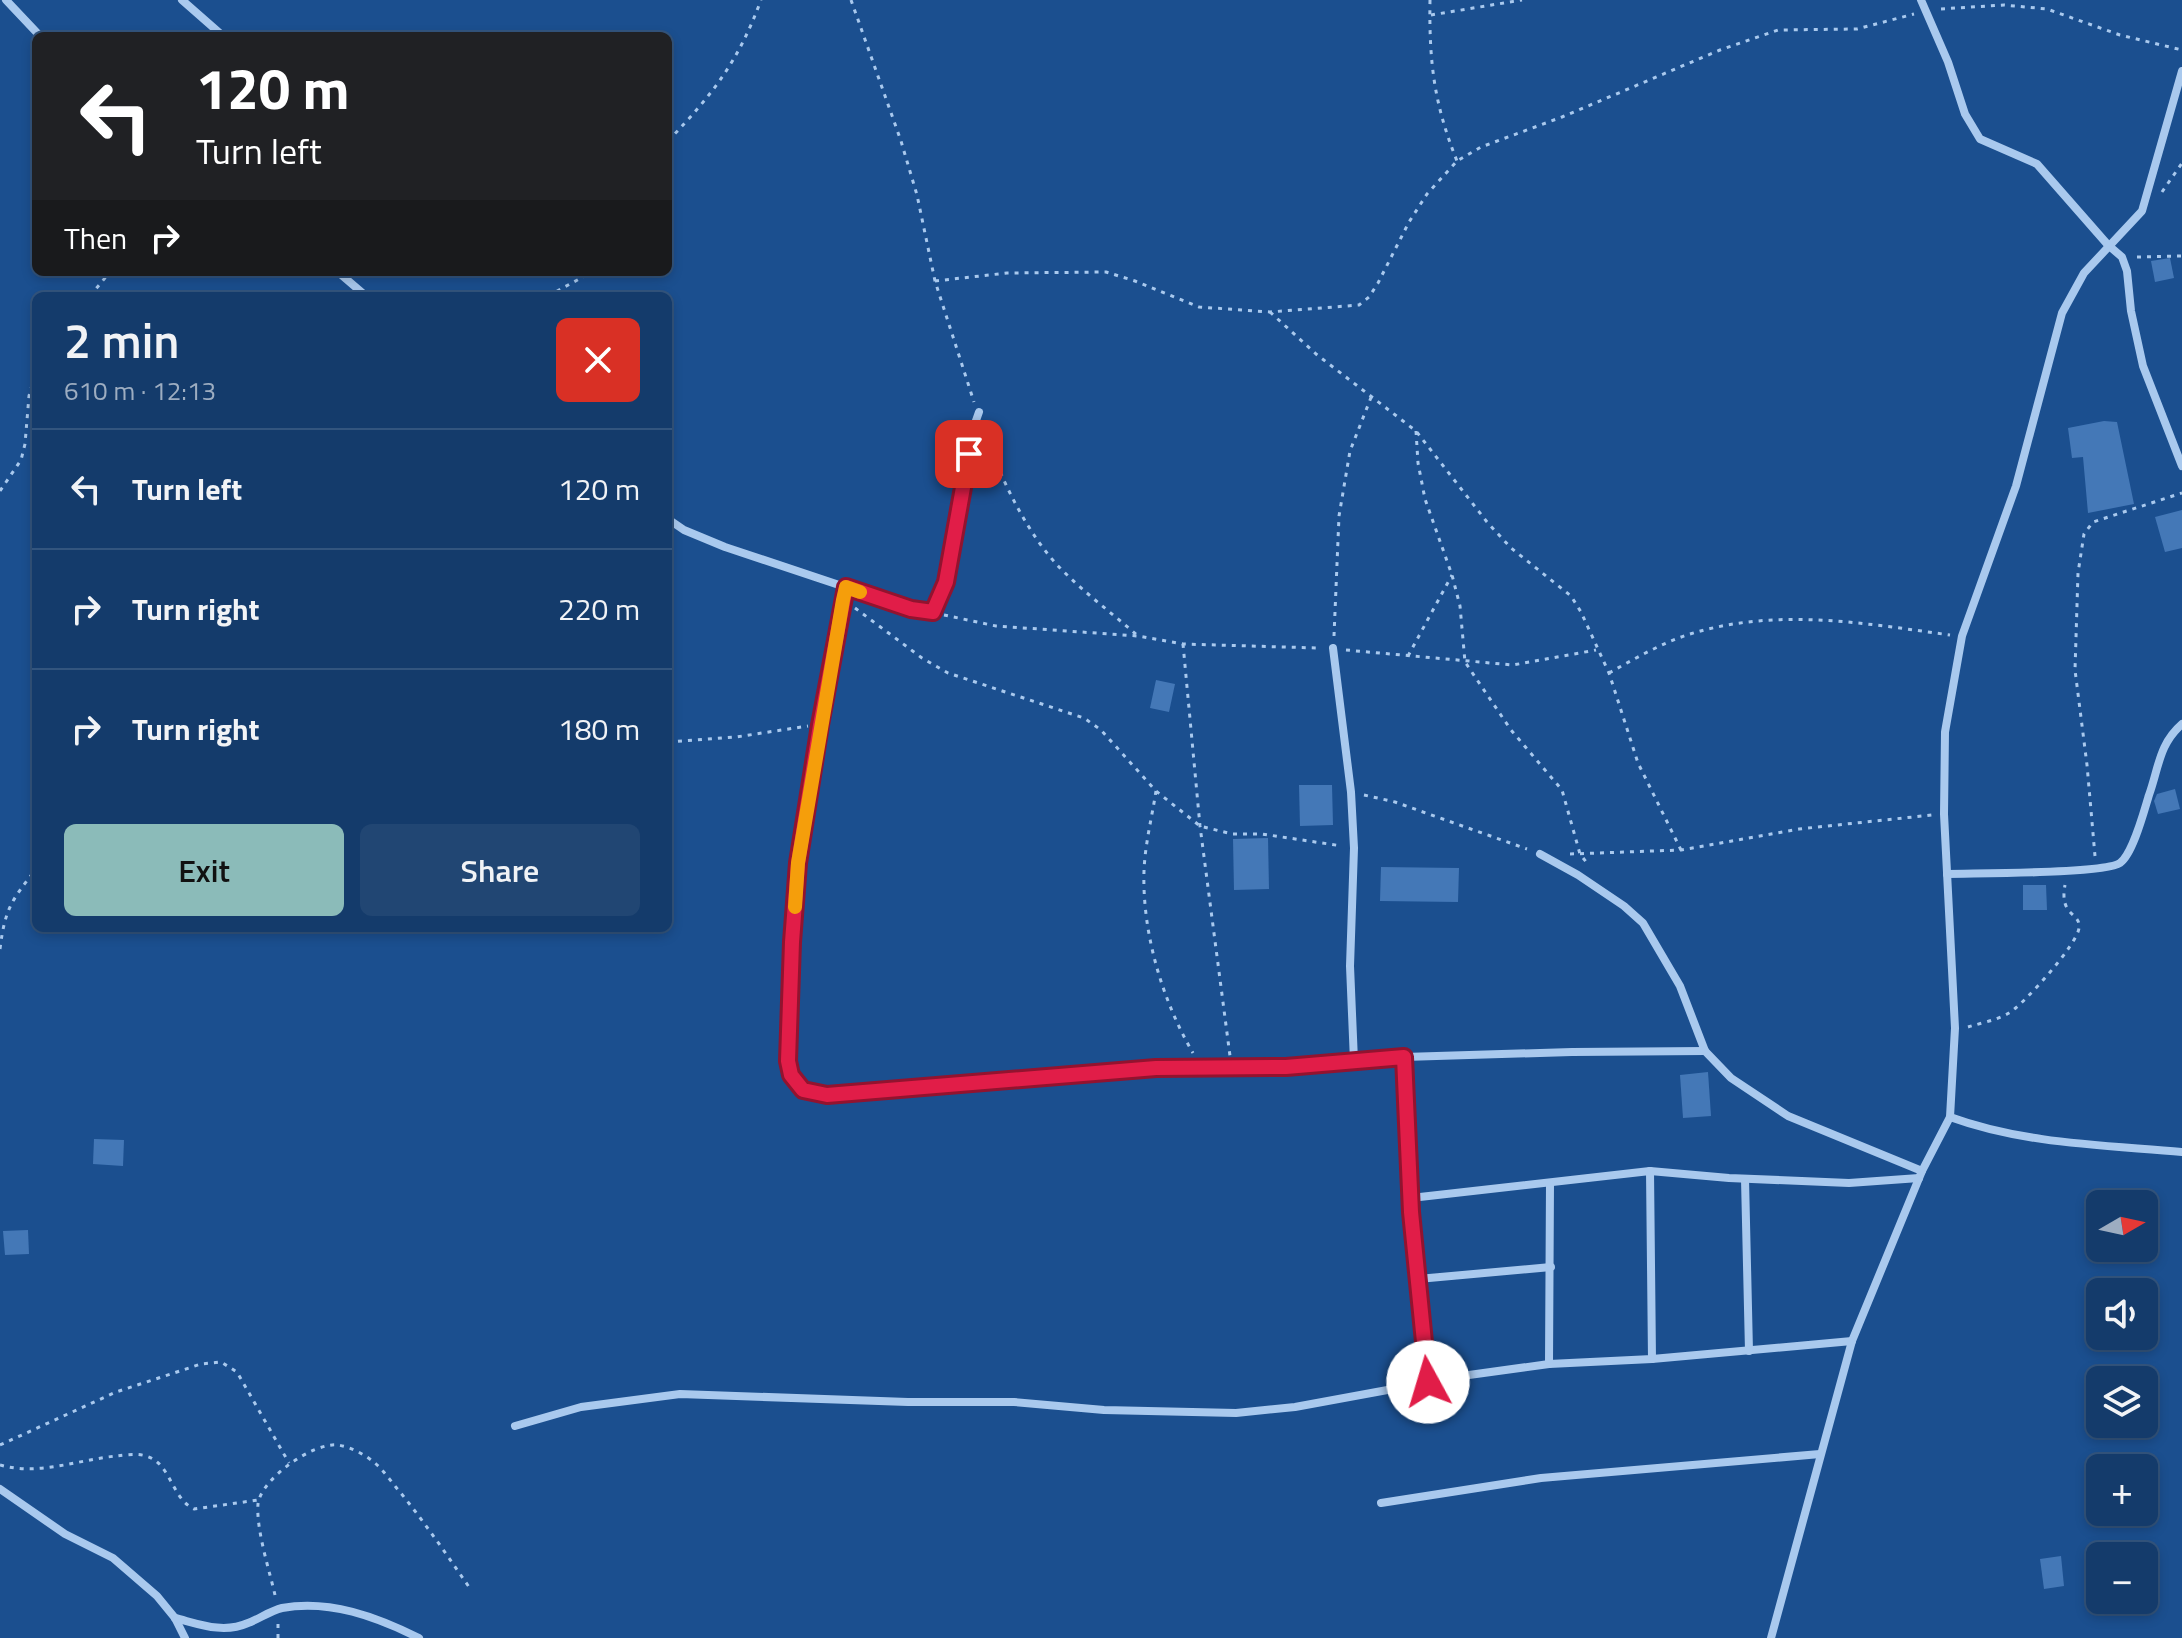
<!DOCTYPE html>
<html lang="en">
<head>
<meta charset="utf-8">
<style>
  body { margin:0; font-family:"Titillium Web",sans-serif; background:#214673; color:#f1f3f6; height:100vh; display:flex; flex-direction:column; font-size:30px; white-space:nowrap }
  * { box-sizing:border-box; margin:0 }
  p { font-size:26px; color:#9dadc1 }
  .icon { flex:none; width:44px; height:44px; fill:none; stroke:currentColor; stroke-width:2; stroke-linecap:round; stroke-linejoin:round }
  .map { position:relative; flex:1; overflow:hidden }
  .drawer { position:absolute; left:32px; top:292px; width:640px; height:640px; display:flex; flex-direction:column; background:#143b6b; border-radius:12px; box-shadow:0 4px 12px #0003,0 0 0 2px #33557e }
  .drawer>* { flex:none }
  .top-card { position:absolute; left:32px; top:32px; width:640px; height:244px; border-radius:12px; box-shadow:0 4px 12px #0003,0 0 0 2px #33557e; background:#202124; color:#fff; overflow:hidden }
  .needle { width:52px; rotate:81deg }
  .tools { position:absolute; left:2086px; top:1190px; display:grid; gap:16px }
  .tools a { display:grid; place-items:center; width:72px; height:72px; border-radius:12px; background:#143b6b; box-shadow:0 4px 12px #0003,0 0 0 2px #33557e; font-size:40px }
  .pin { position:absolute; display:grid; place-items:center; width:68px; height:68px; color:#fff; margin:-34px; border-radius:16px; box-shadow:0 4px 12px #0006 }
  .me { position:absolute; width:88px; margin:-44px; rotate:354deg; stroke-linejoin:round; filter:drop-shadow(0 0 6px #0008) }
  .turn { display:flex; align-items:center; gap:28px; height:168px; padding:0 32px; font-size:36px }
  .turn .icon { width:104px; height:104px; stroke-width:2.5 }
  .turn b { display:block; font-size:56px; line-height:68px }
  .then { display:flex; align-items:center; height:76px; padding:0 32px; background:#0003; gap:16px; font-size:30px }
  .round { display:grid; place-items:center; flex:none; width:84px; height:84px; border-radius:12px; background:#214673 }
  .headline { display:flex; align-items:center; justify-content:space-between; height:136px; padding:0 32px }
  h1 { font-size:48px; font-weight:600; line-height:60px }
  .button { display:flex; gap:16px; margin-top:auto; padding:16px 32px }
  .button a { flex:1; height:92px; border-radius:12px; background:#8bbbb9; color:#111; font-size:32px; font-weight:600; line-height:92px; text-align:center }
  .button a+a { background:#214673; color:#f1f3f6 }
  ul { padding:0; list-style:none }
  li { display:flex; align-items:center; gap:24px; height:120px; padding:0 32px; border-top:2px solid #33557e }
  li div { flex:1 }
  li b { display:block; font-size:30px }
  li em { font-style:normal }
  .map>svg:first-child { display:block }
  .building { fill:#4478b7 }
  .lines { fill:none; stroke-linecap:round; stroke-linejoin:round }
  .path { stroke:#a9c9ee; stroke-width:3; stroke-dasharray:4 6; stroke-linecap:butt }
  .street { stroke:#a9c9ee; stroke-width:8 }
  .route-casing { stroke:#92132f; stroke-width:20 }
  .route { stroke:#e11d48; stroke-width:14 }
  .slow { stroke:#f59e0b; stroke-width:14 }
</style>
</head>
<body>
<div class="map">
<svg width="2182" height="1638" viewBox="0 0 2182 1638">
  <rect width="100%" height="100%" fill="#1b4f8f"/>
  <g class="building">
    <polygon points="2170,258 2174,278 2155,282 2151,261"/>
    <polygon points="2104,421 2117,422 2134,504 2088,513 2083,457 2072,458 2068,428"/>
    <polygon points="2182,510 2182,548 2165,552 2155,517"/>
    <polygon points="1156,680 1175,684 1169,712 1150,708"/>
    <polygon points="1299,785 1332,785 1333,825 1300,826"/>
    <polygon points="2175,789 2180,809 2158,814 2154,801 2157,794"/>
    <polygon points="1268,838 1269,889 1234,890 1233,839"/>
    <polygon points="1381,867 1459,868 1458,902 1380,901"/>
    <polygon points="2023,885 2046,885 2047,910 2023,910"/>
    <polygon points="1708,1072 1711,1116 1683,1118 1680,1075"/>
    <polygon points="94,1139 124,1140 123,1166 93,1164"/>
    <polygon points="28,1230 29,1254 5,1255 3,1231"/>
    <polygon points="2061,1556 2064,1586 2044,1589 2040,1559"/>
  </g>
  <g class="lines">
    <g class="path">
      <polyline points="851,0 901,141 917,195 935,281 974,402"/>
      <path d="M1430,0C1429,62 1434,104 1457,161"/>
      <polyline points="1941,9 2004,5 2047,9 2120,35 2182,50"/>
      <polyline points="1431,15 1522,0"/>
      <path d="M668,141C713,94 738,62 761,0"/>
      <polyline points="2162,192 2182,163"/>
      <polyline points="2137,257 2182,256"/>
      <polyline points="935,281 1007,273 1106,272 1135,281 1199,307 1270,312 1359,305 1369,297 1378,283 1409,222 1427,194 1457,161 1481,147 1562,117 1720,50 1778,30 1857,29 1914,14"/>
      <polyline points="90,296 110,272"/>
      <polyline points="548,296 592,272"/>
      <polyline points="1270,312 1316,354 1416,431 1487,522 1511,548 1571,596 1581,612 1609,673 1638,763 1681,850"/>
      <polyline points="1416,431 1418,463 1425,499 1452,575 1460,606 1465,662 1511,730 1562,790 1580,854 1587,863"/>
      <path d="M986,435C1001,480 1029,537 1062,570C1086,594 1113,614 1138,636"/>
      <polyline points="0,491 21,460 25,444 29,396 36,371"/>
      <polyline points="855,608 922,658 948,673 1084,718 1101,730 1156,791 1200,826 1232,834 1262,834 1342,846"/>
      <polyline points="944,615 996,626 1138,636 1183,644 1318,648"/>
      <polyline points="1334,636 1339,516 1350,451 1372,395"/>
      <polyline points="1183,644 1200,826 1230,1056"/>
      <polyline points="1346,650 1513,665 1596,650"/>
      <polyline points="1408,656 1452,575"/>
      <path d="M1609,673C1634,659 1660,644 1687,635C1774,607 1862,623 1950,635"/>
      <polyline points="668,742 736,737 808,726"/>
      <path d="M1156,791C1152,817 1145,844 1144,871C1142,932 1162,1000 1193,1053"/>
      <polyline points="1364,795 1395,802 1527,849"/>
      <polyline points="1570,854 1681,850 1799,829 1932,815"/>
      <polyline points="2095,856 2087,765 2075,670 2078,573 2084,534 2093,522 2182,493"/>
      <path d="M0,949C5,908 12,900 36,869"/>
      <path d="M1968,1027C1981,1023 1997,1020 2009,1013C2024,1004 2077,945 2079,928C2081,912 2059,917 2065,885"/>
      <polyline points="0,1445 116,1392 201,1364 221,1362 237,1372 289,1463"/>
      <path d="M0,1465C38,1476 77,1460 116,1456C125,1455 137,1453 146,1456C171,1463 171,1498 194,1509L258,1500"/>
      <path d="M275,1595C269,1569 256,1529 258,1504C261,1479 313,1442 338,1445C351,1447 366,1455 376,1464C385,1472 392,1483 400,1492C425,1523 447,1555 469,1587"/>
      <polyline points="278,1638 278,1622"/>
    </g>
    <g class="street">
      <polyline points="6,0 40,36"/>
      <polyline points="182,0 223,36"/>
      <polyline points="1921,0 1948,62 1965,114 1980,139 2037,164 2108,245 2122,257 2127,271 2131,311 2143,366 2182,466"/>
      <polyline points="338,272 366,296"/>
      <polyline points="668,519 684,530 725,547 911,609 933,612 946,582 973,429 979,412"/>
      <polyline points="846,587 820,725 798,863 792,942 788,1061 791,1075 803,1090 827,1095 1156,1068 1286,1067 1404,1057 1572,1052 1705,1051"/>
      <polyline points="1333,648 1351,792 1354,848 1350,966 1354,1061"/>
      <polyline points="1540,854 1578,875 1624,906 1643,923 1680,986 1705,1051 1731,1078 1788,1116 1922,1171"/>
      <path d="M1947,874C1975,873 2104,874 2120,863C2133,854 2144,811 2149,795C2159,767 2159,744 2182,724"/>
      <polyline points="1404,1057 1411,1212 1428,1382"/>
      <path d="M1950,1117C2024,1144 2104,1145 2182,1152"/>
      <polyline points="1650,1171 1652,1359"/>
      <polyline points="1745,1179 1749,1351"/>
      <polyline points="1411,1198 1650,1171 1729,1178 1849,1183 1919,1178"/>
      <polyline points="1418,1279 1551,1267"/>
      <polyline points="1549,1364 1550,1184"/>
      <polyline points="515,1426 581,1407 680,1394 908,1402 1014,1402 1104,1410 1236,1413 1295,1407 1469,1375 1549,1364 1652,1359 1852,1341"/>
      <polyline points="0,1489 65,1534 113,1558 157,1596 175,1618 185,1638"/>
      <polyline points="1381,1503 1541,1478 1820,1454"/>
      <path d="M175,1618C199,1624 223,1634 248,1623C259,1619 270,1611 282,1608C329,1599 377,1617 419,1638"/>
      <polyline points="1771,1638 1852,1341 1922,1171 1950,1117 1955,1028 1944,814 1945,732 1962,636 2016,486 2062,313 2084,273 2142,211 2182,71"/>
    </g>
  </g>
  <g class="lines">
    <g class="route-casing">
      <polyline id="route" points="969,454 946,582 933,612 911,609 846,587 820,725 798,863 792,942 788,1061 791,1075 803,1090 827,1095 1156,1068 1286,1067 1404,1057 1411,1212 1428,1382"/>
    </g>
    <use href="#route" class="route"/>
    <polyline class="slow" points="795,907 798,863 843,600 846,587 860,592"/>
  </g>
</svg>
<div class="tools">
<a><svg class="needle" viewBox="-14 -14 28 28"><path d="M0-13l5 13h-10z" fill="#e53935"/><path d="M0 13l5-13h-10z" fill="#9dadc1"/></svg></a>
<a><svg class="icon" aria-label="sound" viewBox="0 0 24 24"><path d="M4 9h4l5-4v14l-5-4H4zM17 9q2 3 0 6"/></svg></a>
<a><svg class="icon" aria-label="layers" viewBox="0 0 24 24"><path d="M12 4l9 5-9 5-9-5zM3 14l9 5 9-5"/></svg></a>
<a>+</a>
<a>−</a>
</div>
<div class="pin" style="left:969px;top:454px;background:#d93025"><svg class="icon" aria-label="arrive" viewBox="0 0 24 24"><path d="M6 21V4h12l-3 4 3 4H6"/></svg></div>
<svg class="me" style="left:1428px;top:1382px" viewBox="-20 -20 40 40"><circle r="19" fill="#fff"/><path d="M0-13L10 11 0 6-10 11z" fill="#e11d48"/></svg>
<div class="top-card">
<div class="turn"><svg class="icon" aria-label="left" viewBox="0 0 24 24"><path d="M17 20v-9H6M10 6l-5 5 5 5"/></svg><div><b>120 m</b>Turn left</div></div>
<div class="then">Then<svg class="icon" aria-label="right" viewBox="0 0 24 24"><path d="M7 20v-9h11M14 6l5 5-5 5"/></svg></div>
</div>
<section class="drawer">
<div class="headline"><div><h1>2 min</h1><p>610 m · 12:13</p></div><a class="round" style="background:#d93025;color:#fff"><svg class="icon" aria-label="close" viewBox="0 0 24 24"><path d="M6 6l12 12M18 6L6 18"/></svg></a></div>
<ul>
<li><svg class="icon" aria-label="left" viewBox="0 0 24 24"><path d="M17 20v-9H6M10 6l-5 5 5 5"/></svg><div><b>Turn left</b></div><em>120 m</em></li>
<li><svg class="icon" aria-label="right" viewBox="0 0 24 24"><path d="M7 20v-9h11M14 6l5 5-5 5"/></svg><div><b>Turn right</b></div><em>220 m</em></li>
<li><svg class="icon" aria-label="right" viewBox="0 0 24 24"><path d="M7 20v-9h11M14 6l5 5-5 5"/></svg><div><b>Turn right</b></div><em>180 m</em></li>
</ul>
<div class="button"><a>Exit</a><a>Share</a></div>
</section>
</div>
</body>
</html>
